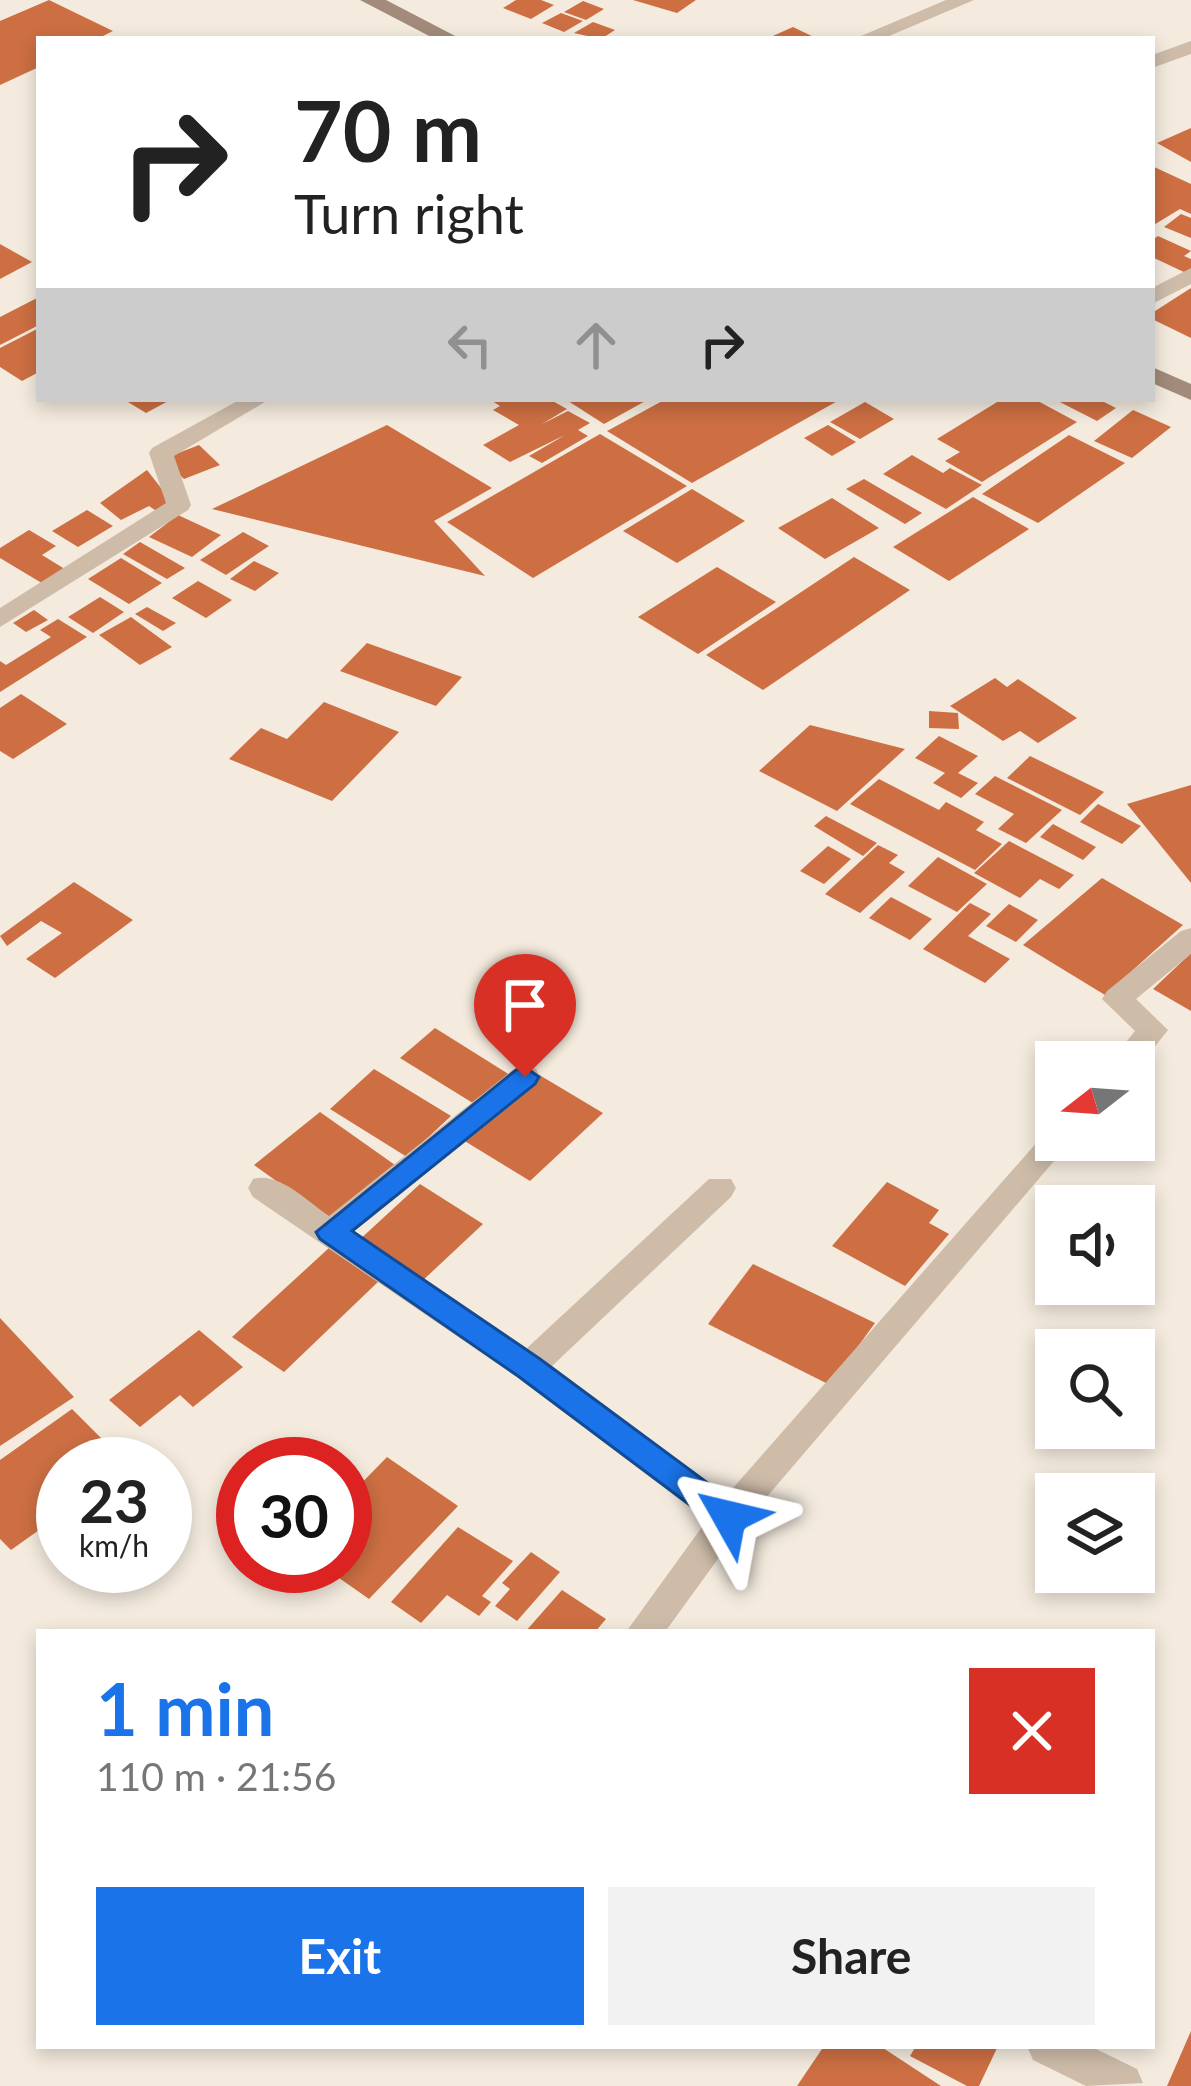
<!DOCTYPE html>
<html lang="en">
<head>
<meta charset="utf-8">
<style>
  body { margin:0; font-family:Lato,sans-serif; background:#f2f2f2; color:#222; height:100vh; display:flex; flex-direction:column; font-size:45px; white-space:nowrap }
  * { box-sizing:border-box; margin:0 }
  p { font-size:39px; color:#767676 }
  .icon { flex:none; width:66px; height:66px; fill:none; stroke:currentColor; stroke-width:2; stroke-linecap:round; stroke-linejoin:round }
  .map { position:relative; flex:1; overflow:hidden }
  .sheet { position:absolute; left:36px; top:1629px; width:1119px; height:420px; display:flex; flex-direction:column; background:#fff; border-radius:0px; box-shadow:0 6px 18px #0003 }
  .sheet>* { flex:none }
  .top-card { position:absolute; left:36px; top:36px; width:1119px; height:366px; border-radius:0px; box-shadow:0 6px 18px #0003; background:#fff; color:#222; overflow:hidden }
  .needle { width:78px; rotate:253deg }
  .buttons { position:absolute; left:1035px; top:1041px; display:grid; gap:24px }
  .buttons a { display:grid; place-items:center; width:120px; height:120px; border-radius:0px; background:#fff; box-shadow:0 6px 18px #0003; font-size:60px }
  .speed { position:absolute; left:36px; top:1437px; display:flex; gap:24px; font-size:60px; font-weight:700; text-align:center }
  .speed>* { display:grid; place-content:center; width:156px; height:156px; border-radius:50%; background:#fff; box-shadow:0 6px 18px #0003; line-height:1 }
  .speed small { font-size:30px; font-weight:400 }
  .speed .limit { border:18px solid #d22; background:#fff; color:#111 }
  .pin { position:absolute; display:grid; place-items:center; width:102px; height:102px; color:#fff; margin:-123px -51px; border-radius:50% 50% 50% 0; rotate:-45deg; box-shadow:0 0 12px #0007 }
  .pin .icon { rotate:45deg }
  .me { position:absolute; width:132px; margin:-66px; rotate:307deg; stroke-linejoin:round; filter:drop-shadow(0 0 9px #0008) }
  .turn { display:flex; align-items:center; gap:42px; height:252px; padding:0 60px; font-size:54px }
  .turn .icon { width:156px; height:156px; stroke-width:2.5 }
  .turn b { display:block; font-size:84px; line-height:102px }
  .lanes { display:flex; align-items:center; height:114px; padding:0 60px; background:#0003; justify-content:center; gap:60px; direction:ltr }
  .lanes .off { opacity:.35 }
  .round { display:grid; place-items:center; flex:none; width:126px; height:126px; border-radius:0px; background:#f2f2f2 }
  .overview { display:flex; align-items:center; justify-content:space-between; height:204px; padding:0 60px }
  h1 { font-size:72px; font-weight:700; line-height:90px; color:#1a73e8 }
  .button { display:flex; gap:24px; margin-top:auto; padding:24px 60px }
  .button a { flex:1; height:138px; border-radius:0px; background:#1a73e8; color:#fff; font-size:48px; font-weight:700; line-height:138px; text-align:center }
  .button a+a { background:#f2f2f2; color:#222 }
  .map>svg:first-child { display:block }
  .building { fill:#cd6f43 }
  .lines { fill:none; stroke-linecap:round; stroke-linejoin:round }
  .street { fill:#cebca9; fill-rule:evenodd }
  .secondary { fill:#a28b7a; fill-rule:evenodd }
  .route { fill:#1a73e8; stroke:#114b97; stroke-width:3 }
</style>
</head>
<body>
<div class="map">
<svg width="1191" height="2086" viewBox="0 0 1191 2086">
  <rect width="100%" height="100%" fill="#f4ebde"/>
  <g class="building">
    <polygon points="49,0 113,31 97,39 39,39 39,67 0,85 0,21"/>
    <polygon points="516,0 541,0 554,5 531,19 503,8"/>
    <polygon points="633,0 696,0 677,13"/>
    <polygon points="583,1 604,9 586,20 564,12"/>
    <polygon points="561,13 583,21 564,32 542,23"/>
    <polygon points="593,22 615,30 601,39 574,33"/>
    <polygon points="793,27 818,39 766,39"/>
    <polygon points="1191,128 1191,162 1157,143"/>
    <polygon points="1152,166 1191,184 1191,214 1180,209 1152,226"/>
    <polygon points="1181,214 1191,218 1191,238 1164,227"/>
    <polygon points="1158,236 1191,251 1184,256 1191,259 1191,270 1186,273 1152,257 1152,240"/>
    <polygon points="0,244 32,262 0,279"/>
    <polygon points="1191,288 1191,338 1152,319 1152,313"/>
    <polygon points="39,297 39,325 0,345 0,317"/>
    <polygon points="39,328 39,372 22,381 0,367 0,348"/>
    <polygon points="123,399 172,399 146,413"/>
    <polygon points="489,399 549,399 567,409 542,424 568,411 590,423 578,430 588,436 542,463 529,456 565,435 510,462 483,445 519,425 493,410 500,406"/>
    <polygon points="565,399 649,399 604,424"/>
    <polygon points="666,399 841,399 692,483 607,431"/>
    <polygon points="1002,399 1034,399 1077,422 982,482 945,461 960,452 937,439"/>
    <polygon points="1054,399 1098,399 1116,408 1097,421"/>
    <polygon points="865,402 894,419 860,439 830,422"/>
    <polygon points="1133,410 1171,427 1132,458 1094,441"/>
    <polygon points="387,425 492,488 434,521 485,576 212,509"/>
    <polygon points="828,425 856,442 832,456 804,438"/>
    <polygon points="600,434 687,486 533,578 447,522"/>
    <polygon points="1069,435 1125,463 1038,523 982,494"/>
    <polygon points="199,445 220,465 184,479 163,459"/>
    <polygon points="912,455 943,473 950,468 982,485 946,509 883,474"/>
    <polygon points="147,470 172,502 158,512 149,506 121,520 100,503"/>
    <polygon points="864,479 922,513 905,524 846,489"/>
    <polygon points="692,489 745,521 677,563 623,531"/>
    <polygon points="973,497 1029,529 949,581 893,547"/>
    <polygon points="832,498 879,528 825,559 778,528"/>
    <polygon points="87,510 113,526 78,547 52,531"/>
    <polygon points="178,515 221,535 192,557 149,537"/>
    <polygon points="29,530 56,546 42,555 68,571 45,585 0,558 0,548"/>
    <polygon points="243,532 269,546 226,575 200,560"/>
    <polygon points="140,542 185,568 167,579 123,554"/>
    <polygon points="854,557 910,590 763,690 706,655"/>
    <polygon points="121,558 162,583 129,604 88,579"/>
    <polygon points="254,561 279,573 255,591 230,579"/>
    <polygon points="717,567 776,602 698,654 638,617"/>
    <polygon points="198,581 232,600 206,618 172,598"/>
    <polygon points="100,597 124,612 93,633 68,617"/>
    <polygon points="147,607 176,623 163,631 135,614"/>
    <polygon points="34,610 48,620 26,632 13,623"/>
    <polygon points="131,617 172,647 140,665 99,635"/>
    <polygon points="58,619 87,637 0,692 0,661 6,665 51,637 40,630"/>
    <polygon points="367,643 462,677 436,706 340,671"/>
    <polygon points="995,678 1007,687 1018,679 1077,718 1038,743 1020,731 1003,741 950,706"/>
    <polygon points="21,694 67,724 13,759 0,751 0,708"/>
    <polygon points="324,702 399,732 332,801 229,759 261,728 287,739"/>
    <polygon points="929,711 958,713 959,729 929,728"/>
    <polygon points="810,725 905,749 837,811 759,771"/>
    <polygon points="939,736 978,756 958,773 978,783 961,798 933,783 945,773 915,758"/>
    <polygon points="1030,756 1104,792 1080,815 1007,778"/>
    <polygon points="995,776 1062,810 1026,843 998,829 1014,814 975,794"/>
    <polygon points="879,779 939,810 946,802 984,822 976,830 1002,844 975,870 850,804"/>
    <polygon points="1191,785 1191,883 1127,804"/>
    <polygon points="1098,804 1141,826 1122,844 1080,822"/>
    <polygon points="826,816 877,843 863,856 814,826"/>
    <polygon points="1053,824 1096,847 1083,860 1040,837"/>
    <polygon points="1009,841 1074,875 1059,889 1040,879 1020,898 974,873"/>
    <polygon points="878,845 898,855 889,863 905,872 860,913 825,894"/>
    <polygon points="828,846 851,859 824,884 800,871"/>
    <polygon points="938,857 987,884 957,912 908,886"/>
    <polygon points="1102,878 1183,925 1105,995 1023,945"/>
    <polygon points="74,882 133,920 55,978 26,959 62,933 41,921 7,946 0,936"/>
    <polygon points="891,897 932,919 910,940 869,918"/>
    <polygon points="970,903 991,914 968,936 1010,959 985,983 923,949"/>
    <polygon points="1009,904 1038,920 1016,942 986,926"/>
    <polygon points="1191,953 1191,1011 1153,989"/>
    <polygon points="435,1028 510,1075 476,1105 400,1058"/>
    <polygon points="374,1069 451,1116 407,1157 330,1109"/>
    <polygon points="536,1073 603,1113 530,1181 463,1140"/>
    <polygon points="320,1112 395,1165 329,1219 254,1165"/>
    <polygon points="887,1182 939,1210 929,1223 949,1234 905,1286 832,1246"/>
    <polygon points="420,1184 483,1224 420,1283 357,1242"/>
    <polygon points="330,1247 380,1280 284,1372 232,1337"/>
    <polygon points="753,1264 875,1323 830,1385 708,1324"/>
    <polygon points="0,1318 74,1397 0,1446"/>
    <polygon points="199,1330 243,1367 193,1407 180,1395 140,1427 109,1400"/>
    <polygon points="72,1409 127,1464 63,1464 63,1513 11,1550 0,1539 0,1460"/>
    <polygon points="387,1457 458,1506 369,1599 322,1566 345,1566 345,1500"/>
    <polygon points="458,1527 513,1561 482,1596 491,1602 479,1616 447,1595 421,1623 391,1602"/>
    <polygon points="531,1552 560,1572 517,1621 495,1606 510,1589 502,1583"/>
    <polygon points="562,1590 606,1619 595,1632 525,1632"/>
    <polygon points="1191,2031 1191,2086 1167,2086"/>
    <polygon points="824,2046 880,2046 941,2086 797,2086"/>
    <polygon points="916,2046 998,2046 979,2086 967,2086 910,2056"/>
  </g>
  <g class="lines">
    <g class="street">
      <polygon points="946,0 974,0 882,39 854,39"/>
      <polygon points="1191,41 1191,54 1152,68 1152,55"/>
      <polygon points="1191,268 1191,284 1152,304 1152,288"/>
      <polygon points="241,399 270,399 174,456 191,505 188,510 0,627 0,608 166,503 149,453 152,448"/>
      <polygon points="1191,928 1191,954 1136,999 1168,1030 1136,1070 1134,1062 1110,1062 1135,1031 1102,999 1107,991 1181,931"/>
      <path d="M525,1066L536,1069L540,1077L536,1085L353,1232L527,1348L709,1179H731L736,1188L731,1197L552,1366L726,1496L1046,1132L1056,1129V1140H1072L741,1527L665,1632H626L707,1520L517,1377L253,1197L248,1188L253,1179C279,1171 308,1202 329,1216L514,1069Z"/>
      <polygon points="1027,2046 1090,2046 1137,2069 1143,2083 1086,2086 1033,2060"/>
    </g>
    <g class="secondary">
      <polygon points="360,0 386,0 461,39 435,39"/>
      <polygon points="1152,367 1191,384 1191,400 1152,383"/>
    </g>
  </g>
  <polygon class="route" points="525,1067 539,1077 535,1084 352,1231 540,1359 740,1507 745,1517 740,1526 729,1530 718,1526 518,1376 320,1239 316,1232 516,1070"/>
</svg>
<div class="buttons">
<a><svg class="needle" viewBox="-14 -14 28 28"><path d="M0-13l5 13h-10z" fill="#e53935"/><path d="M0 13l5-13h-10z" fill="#767676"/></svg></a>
<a><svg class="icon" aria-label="sound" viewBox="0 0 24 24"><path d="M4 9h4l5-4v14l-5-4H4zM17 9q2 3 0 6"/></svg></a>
<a><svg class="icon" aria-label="search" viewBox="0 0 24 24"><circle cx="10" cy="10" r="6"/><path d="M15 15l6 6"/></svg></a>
<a><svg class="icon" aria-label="layers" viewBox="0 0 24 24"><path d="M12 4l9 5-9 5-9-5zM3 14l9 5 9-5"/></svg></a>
</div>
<div class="speed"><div>23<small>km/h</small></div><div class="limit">30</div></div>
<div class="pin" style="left:525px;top:1077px;background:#d93025"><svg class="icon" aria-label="arrive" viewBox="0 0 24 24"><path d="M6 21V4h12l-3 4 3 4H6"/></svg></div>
<svg class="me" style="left:729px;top:1517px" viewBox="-20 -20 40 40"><path d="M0-17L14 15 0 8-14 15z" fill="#1a73e8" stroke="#fff" stroke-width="4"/></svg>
<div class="top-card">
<div class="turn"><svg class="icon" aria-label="right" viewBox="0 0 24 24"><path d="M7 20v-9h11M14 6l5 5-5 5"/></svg><div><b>70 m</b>Turn right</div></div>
<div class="lanes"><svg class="icon off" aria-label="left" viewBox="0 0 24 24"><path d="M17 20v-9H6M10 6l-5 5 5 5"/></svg><svg class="icon off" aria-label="ahead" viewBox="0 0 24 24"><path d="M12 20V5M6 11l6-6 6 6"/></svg><svg class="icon" aria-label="right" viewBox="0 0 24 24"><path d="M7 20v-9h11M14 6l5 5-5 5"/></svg></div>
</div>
<section class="sheet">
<div class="overview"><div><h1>1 min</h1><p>110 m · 21:56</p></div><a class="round" style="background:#d93025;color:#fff"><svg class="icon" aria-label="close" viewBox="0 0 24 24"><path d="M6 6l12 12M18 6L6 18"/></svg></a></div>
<div class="button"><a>Exit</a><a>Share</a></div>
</section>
</div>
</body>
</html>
